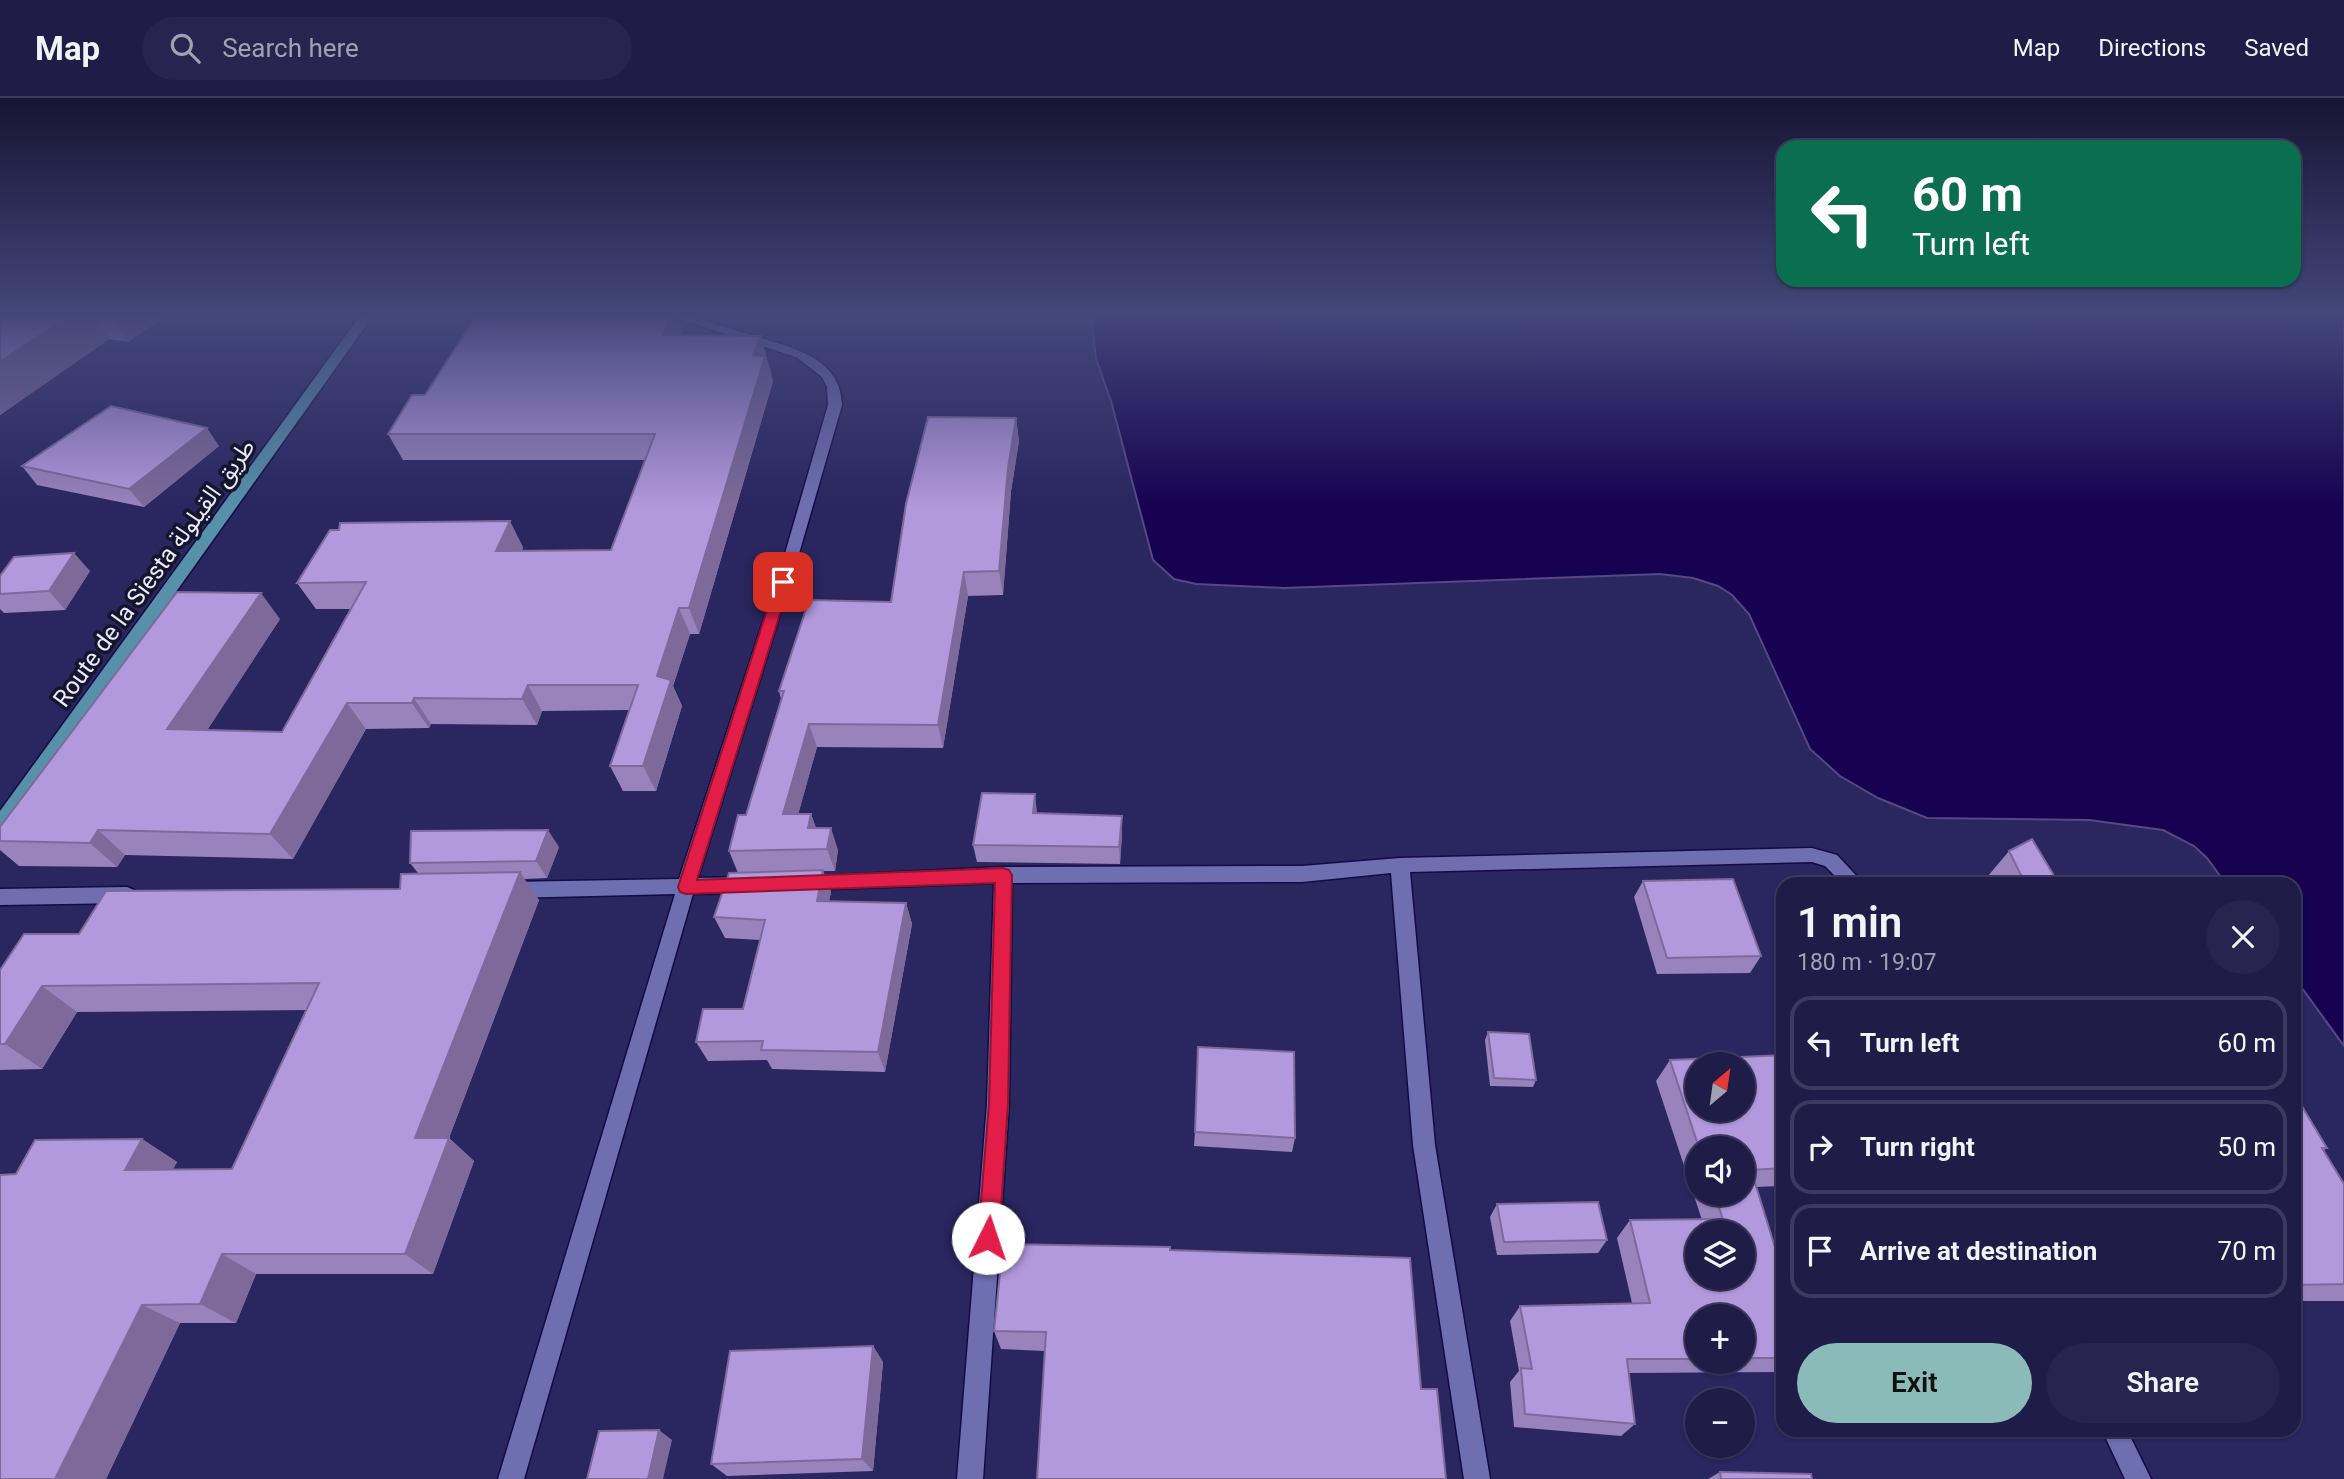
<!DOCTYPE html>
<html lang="en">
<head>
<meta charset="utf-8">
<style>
  body { margin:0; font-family:Roboto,"Noto Sans Arabic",sans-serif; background:#27254f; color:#f1f3f6; height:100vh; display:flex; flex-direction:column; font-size:26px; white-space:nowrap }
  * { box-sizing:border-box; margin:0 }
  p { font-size:23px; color:#a1a1b4 }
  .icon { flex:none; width:38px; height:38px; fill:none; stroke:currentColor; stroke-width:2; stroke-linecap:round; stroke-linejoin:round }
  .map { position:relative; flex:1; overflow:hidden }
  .sheet { position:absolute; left:1776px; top:779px; width:525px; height:560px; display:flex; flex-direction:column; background:#1f1c48; border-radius:21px; box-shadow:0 2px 5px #0004,0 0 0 2px #3c3a60 }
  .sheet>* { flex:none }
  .top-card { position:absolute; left:1776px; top:42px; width:525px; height:147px; border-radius:21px; box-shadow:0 2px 5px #0004,0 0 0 2px #3c3a60; background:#0b6e4f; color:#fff; overflow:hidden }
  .needle { width:46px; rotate:29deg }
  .controls { position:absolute; left:1685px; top:954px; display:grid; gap:14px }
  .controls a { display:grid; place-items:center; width:70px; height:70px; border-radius:50%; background:#1f1c48; box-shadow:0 2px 5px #0004,0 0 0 2px #3c3a60; font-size:35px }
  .pin { position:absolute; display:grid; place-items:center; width:60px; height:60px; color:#fff; margin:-30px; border-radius:14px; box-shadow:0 4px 10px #0006 }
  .me { position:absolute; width:77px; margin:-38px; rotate:4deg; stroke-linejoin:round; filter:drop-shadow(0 0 5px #0008) }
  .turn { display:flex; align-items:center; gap:24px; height:147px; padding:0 21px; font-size:32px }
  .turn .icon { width:91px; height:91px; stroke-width:2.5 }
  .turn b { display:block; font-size:49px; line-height:60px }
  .round { display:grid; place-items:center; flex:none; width:74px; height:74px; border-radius:37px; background:#27254f }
  .summary { display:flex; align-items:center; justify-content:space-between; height:119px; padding:0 21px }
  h1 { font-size:42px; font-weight:600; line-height:52px }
  .cta { display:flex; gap:14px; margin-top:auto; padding:14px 21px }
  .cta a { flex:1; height:80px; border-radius:42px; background:#8bbbb9; color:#111; font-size:28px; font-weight:600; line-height:80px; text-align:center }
  .cta a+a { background:#27254f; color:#f1f3f6 }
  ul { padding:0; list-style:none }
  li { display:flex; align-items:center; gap:21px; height:94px; margin:0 14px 10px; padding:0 7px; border:4px solid #3c3a60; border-radius:21px }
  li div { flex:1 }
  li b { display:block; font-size:26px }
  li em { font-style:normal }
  header { display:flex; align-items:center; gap:42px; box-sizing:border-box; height:98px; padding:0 35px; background:#1f1c48; border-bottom:2px solid #3c3a60 }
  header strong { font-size:33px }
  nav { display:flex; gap:38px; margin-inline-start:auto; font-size:24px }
  .search { width:490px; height:63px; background:#27254f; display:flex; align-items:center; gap:18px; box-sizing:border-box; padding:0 24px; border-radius:38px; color:#a1a1b4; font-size:26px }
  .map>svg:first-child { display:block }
  .water { fill:#160250; stroke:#564883; stroke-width:2 }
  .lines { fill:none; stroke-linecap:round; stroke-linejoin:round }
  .minor-casing { stroke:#140b43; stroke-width:3 }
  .secondary-casing { stroke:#140b43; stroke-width:3 }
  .minor { fill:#6d6fb0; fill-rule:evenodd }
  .secondary { fill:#5690a9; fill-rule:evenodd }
  .wall { fill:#9983bd; fill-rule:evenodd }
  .shaded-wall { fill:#7d6a9a }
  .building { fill:#b298dc; stroke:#7d6a9a; stroke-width:2; fill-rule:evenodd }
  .route { fill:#e11d48; stroke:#92132f; stroke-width:2 }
  .labels { text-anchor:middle; stroke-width:7; stroke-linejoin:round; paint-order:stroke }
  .street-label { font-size:24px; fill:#ebecfb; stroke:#15152e }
</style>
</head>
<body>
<header>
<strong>Map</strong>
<div class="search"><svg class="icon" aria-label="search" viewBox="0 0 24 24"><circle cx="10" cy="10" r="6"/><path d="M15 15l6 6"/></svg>Search here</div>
<nav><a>Map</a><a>Directions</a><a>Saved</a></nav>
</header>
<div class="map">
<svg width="2344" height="1381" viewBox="0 0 2344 1381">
  <rect width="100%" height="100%" fill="#292660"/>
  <polygon class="water" points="1091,215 2344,215 2344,948 2294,879 2294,786 2226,786 2207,760 2194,748 2163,732 2089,722 1927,720 1878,700 1840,678 1810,651 1749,516 1732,497 1718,488 1693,480 1660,476 1284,490 1196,486 1174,481 1153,462 1111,303 1096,261"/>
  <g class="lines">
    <g class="minor-casing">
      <g id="minor">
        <path d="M661,215H681C706,223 730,231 755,238C792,250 841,259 842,307L798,459L698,780L747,779L754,782L756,787L754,792L747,795L693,796L524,1381H498L675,796L509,800L502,797L500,792L502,787L509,784L679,781L784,459L828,307L827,289L822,279L796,259Z"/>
        <polygon points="1812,750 1837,757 1864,786 1843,786 1825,768 1812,764 1410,774 1435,1047 1490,1381 1464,1381 1413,1047 1391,775 1302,784 1012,785 1009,1006 983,1381 957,1381 987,1006 994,785 806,792 799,789 797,784 799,779 1003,769 1302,768 1400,760"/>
        <polygon points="127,789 134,792 136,797 134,802 127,805 0,807 0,791"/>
        <polygon points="2102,1332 2127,1332 2151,1381 2125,1381"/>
      </g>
    </g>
    <g class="secondary-casing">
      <polygon id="secondary" points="362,215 375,215 6,732 0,734 0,713"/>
    </g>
    <use href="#minor" class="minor"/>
    <use href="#secondary" class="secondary"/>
  </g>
  <g class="wall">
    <polygon points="0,215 166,215 167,217 128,244 109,241 0,317"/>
    <polygon points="478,215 676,215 683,236 682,237 768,264 773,283 699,536 690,536 673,588 682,608 656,693 623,693 610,668 629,612 542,613 537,627 431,626 429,630 366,631 293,761 125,757 117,769 19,768 0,752 0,743 280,521 207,632 282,634 351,511 316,511 297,485 523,449 522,453 611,452 645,362 403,362 388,336 425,297"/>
    <polygon points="1016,320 1019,343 1011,393 1003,497 968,498 943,650 817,649 798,716 811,716 816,730 838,752 835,773 823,773 831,794 829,803 906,805 912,826 885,974 772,971 767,962 708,963 696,944 743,911 760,842 725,840 714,819 738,775 729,753 746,717 781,601 779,593 891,504"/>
    <polygon points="219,348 144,409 37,387 22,368"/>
    <polygon points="90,473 65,512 4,515 0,511 0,478"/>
    <polygon points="1037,714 1037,715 1122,735 1120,766 977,764 973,747"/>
    <polygon points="559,749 547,780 524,781 539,802 449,1040 474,1063 433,1176 256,1176 236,1225 180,1225 106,1381 0,1381 16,1076 142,1041 177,1064 173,1071 232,1071 307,912 77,914 42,971 0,972 0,872 79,836 400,791 418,775 410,765"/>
    <polygon points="2009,753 2059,786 1969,786 1974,780 1989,780 1988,778"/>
    <polygon points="1643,783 1761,858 1750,875 1657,876 1634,799"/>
    <polygon points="1488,934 1536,982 1533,989 1490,988 1485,942"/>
    <path d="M1783,957V1088L1756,1089L1783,1175V1274L1629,1275L1635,1326L1621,1338L1514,1329L1510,1284L1519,1273L1510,1223L1520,1208L1632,1205L1617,1140L1630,1122H1702L1656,983L1670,962ZM1698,1050H1743V1096H1698ZM1698,1218H1743V1264H1698Z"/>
    <polygon points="2294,995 2327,1050 2323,1053 2344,1086 2344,1203 2294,1203"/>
    <polygon points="1195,1034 1295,1040 1292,1054 1194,1048"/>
    <polygon points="1497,1106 1607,1142 1598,1155 1497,1157 1490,1119"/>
    <polygon points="1170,1152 1421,1291 1045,1253 1001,1251 994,1233"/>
    <polygon points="873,1248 883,1264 873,1373 727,1378 711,1366"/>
    <polygon points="1720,1374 1812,1381 1708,1381"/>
  </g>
  <g class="shaded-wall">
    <polygon points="73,215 90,215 109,241 0,317 0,264"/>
    <polygon points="107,215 166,215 167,217 128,244"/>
    <polygon points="672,215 676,215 683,236 672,262 663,237"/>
    <polygon points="761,238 773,283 699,536 689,510 753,257"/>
    <polygon points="1016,320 1019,343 1011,393 1003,497 999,473 1008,370"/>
    <polygon points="207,330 219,348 144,409 129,391"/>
    <polygon points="510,423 523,449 510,479 496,453"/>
    <polygon points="74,455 90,473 65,512 49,493"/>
    <polygon points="964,474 968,498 943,650 938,627"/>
    <polygon points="261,495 280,521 191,657 167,631"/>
    <polygon points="679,510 690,536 673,588 682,608 656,693 643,668 657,578"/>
    <polygon points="528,587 542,613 537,627 522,601"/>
    <polygon points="414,600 431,626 429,630 412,605"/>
    <polygon points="347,605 366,631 293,761 270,736"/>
    <polygon points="809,626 817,649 792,739 783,716"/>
    <polygon points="1035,696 1037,714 1035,732 1033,715"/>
    <polygon points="811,716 819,739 816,752 808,730"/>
    <polygon points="1122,718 1122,735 1120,766 1119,749"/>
    <polygon points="831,730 838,752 835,773 827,751"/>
    <polygon points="98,732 125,757 117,769 90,745"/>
    <polygon points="548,732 559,749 547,780 536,763"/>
    <polygon points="823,772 831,794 825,825 817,803"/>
    <polygon points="520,774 539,802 449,1040 474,1063 433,1176 405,1156 415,1040"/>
    <polygon points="906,805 912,826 885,974 878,954"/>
    <polygon points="42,888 77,914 42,971 5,946"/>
    <polygon points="142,1041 177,1064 161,1094 125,1072"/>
    <polygon points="222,1156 256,1176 236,1225 200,1206"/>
    <polygon points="142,1207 180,1225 106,1381 55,1381"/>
    <polygon points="873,1248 883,1264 873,1373 862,1361"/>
    <polygon points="659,1332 672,1342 663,1381 648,1381"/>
  </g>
  <g class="building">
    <polygon points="0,215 73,215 0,264"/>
    <polygon points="478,215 672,215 663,237 761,238 753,257 765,258 689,510 679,510 657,578 671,582 643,668 610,668 638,587 528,587 522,601 414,600 412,605 347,605 270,736 98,732 90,745 0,743 0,729 177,494 261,495 167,631 282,634 366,484 297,485 330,432 339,432 340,425 510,423 496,453 611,452 655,336 388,336 412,297 425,297"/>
    <polygon points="111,308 207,330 129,391 22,368"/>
    <polygon points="928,319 1016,320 1008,370 999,473 964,474 938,627 809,626 783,716 811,716 808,730 831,730 827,751 729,753 738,717 746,717 784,593 779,593 809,502 891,504 906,406"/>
    <polygon points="74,455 49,493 0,496 0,478 14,459"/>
    <polygon points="982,695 1035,696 1033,715 1122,718 1119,749 973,747"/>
    <polygon points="548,732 536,763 410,765 411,733"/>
    <polygon points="2032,741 2059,786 1976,786 1974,780 2022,779 2009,753"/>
    <polygon points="823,772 817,803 906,805 878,954 761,952 763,943 696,944 703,911 743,911 765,822 714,819 729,775"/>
    <polygon points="520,774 415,1040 449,1040 405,1156 222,1156 200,1206 142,1207 55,1381 0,1381 0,1077 16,1076 35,1042 142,1041 125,1072 232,1071 319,885 42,888 5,946 0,946 0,872 24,836 79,836 106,793 400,791 401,776"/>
    <polygon points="1733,781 1761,858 1667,860 1643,783"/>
    <polygon points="1488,934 1529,936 1536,982 1494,980"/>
    <polygon points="1198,949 1294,954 1295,1040 1195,1034"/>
    <path d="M1783,957V1070L1751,1072L1783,1175V1260H1743V1218H1698V1261H1627L1635,1326L1525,1316L1521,1270L1532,1271L1520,1208L1650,1205L1630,1122L1723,1121L1714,1096H1743V1050H1699L1670,962ZM1698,966H1743V1012H1698ZM1698,1134H1743V1180H1698Z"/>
    <polygon points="2294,995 2327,1050 2322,1050 2344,1086 2344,1186 2294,1187"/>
    <polygon points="1598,1104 1607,1142 1504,1144 1497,1106"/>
    <polygon points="1003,1146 1170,1149 1170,1152 1410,1160 1421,1291 1437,1291 1446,1381 1037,1381 1046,1234 994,1233"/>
    <polygon points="873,1248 862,1361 711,1366 730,1253"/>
    <polygon points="659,1332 648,1381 587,1381 599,1333"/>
    <polygon points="1720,1374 1811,1376 1812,1381 1721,1381"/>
  </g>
  <linearGradient id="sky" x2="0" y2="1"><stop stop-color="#171535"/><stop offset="0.53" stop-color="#43477a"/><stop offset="1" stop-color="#43477a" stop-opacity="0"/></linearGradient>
  <rect width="2344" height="409" fill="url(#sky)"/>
  <polygon class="route" points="783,479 790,484 697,782 1003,770 1009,772 1012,777 1008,1006 999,1140 996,1147 988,1150 981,1147 978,1140 989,1006 995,785 686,796 680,794 678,789 776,484"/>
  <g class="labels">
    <g class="street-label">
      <text transform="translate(154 475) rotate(-54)" y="8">Route de la Siesta طريق القيلولة</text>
    </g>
  </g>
</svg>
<div class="controls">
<a><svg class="needle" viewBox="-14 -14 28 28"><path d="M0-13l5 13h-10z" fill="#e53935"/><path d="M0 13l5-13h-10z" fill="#a1a1b4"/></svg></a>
<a><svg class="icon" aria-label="sound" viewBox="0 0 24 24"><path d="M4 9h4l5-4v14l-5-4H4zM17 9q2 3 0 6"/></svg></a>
<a><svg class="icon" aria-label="layers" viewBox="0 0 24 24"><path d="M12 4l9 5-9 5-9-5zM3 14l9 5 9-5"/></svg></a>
<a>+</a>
<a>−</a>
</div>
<div class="pin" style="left:783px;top:484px;background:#d93025"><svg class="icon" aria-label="arrive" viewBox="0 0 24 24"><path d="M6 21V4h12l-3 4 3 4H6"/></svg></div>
<svg class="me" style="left:988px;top:1140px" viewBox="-20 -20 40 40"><circle r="19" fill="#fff"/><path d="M0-13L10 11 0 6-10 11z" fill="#e11d48"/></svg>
<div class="top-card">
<div class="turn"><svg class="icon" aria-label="left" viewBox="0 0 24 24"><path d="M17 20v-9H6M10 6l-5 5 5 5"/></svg><div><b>60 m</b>Turn left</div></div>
</div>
<section class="sheet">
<div class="summary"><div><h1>1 min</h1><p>180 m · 19:07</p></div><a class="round"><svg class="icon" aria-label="close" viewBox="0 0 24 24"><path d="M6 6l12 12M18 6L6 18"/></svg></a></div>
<ul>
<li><svg class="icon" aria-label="left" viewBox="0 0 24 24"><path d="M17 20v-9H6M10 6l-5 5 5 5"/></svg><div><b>Turn left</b></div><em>60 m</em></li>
<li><svg class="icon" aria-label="right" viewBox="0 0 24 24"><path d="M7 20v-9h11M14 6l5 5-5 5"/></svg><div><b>Turn right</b></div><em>50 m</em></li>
<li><svg class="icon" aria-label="arrive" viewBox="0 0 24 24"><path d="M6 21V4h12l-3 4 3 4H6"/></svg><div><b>Arrive at destination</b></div><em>70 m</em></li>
</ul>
<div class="cta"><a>Exit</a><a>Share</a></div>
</section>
</div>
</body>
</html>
